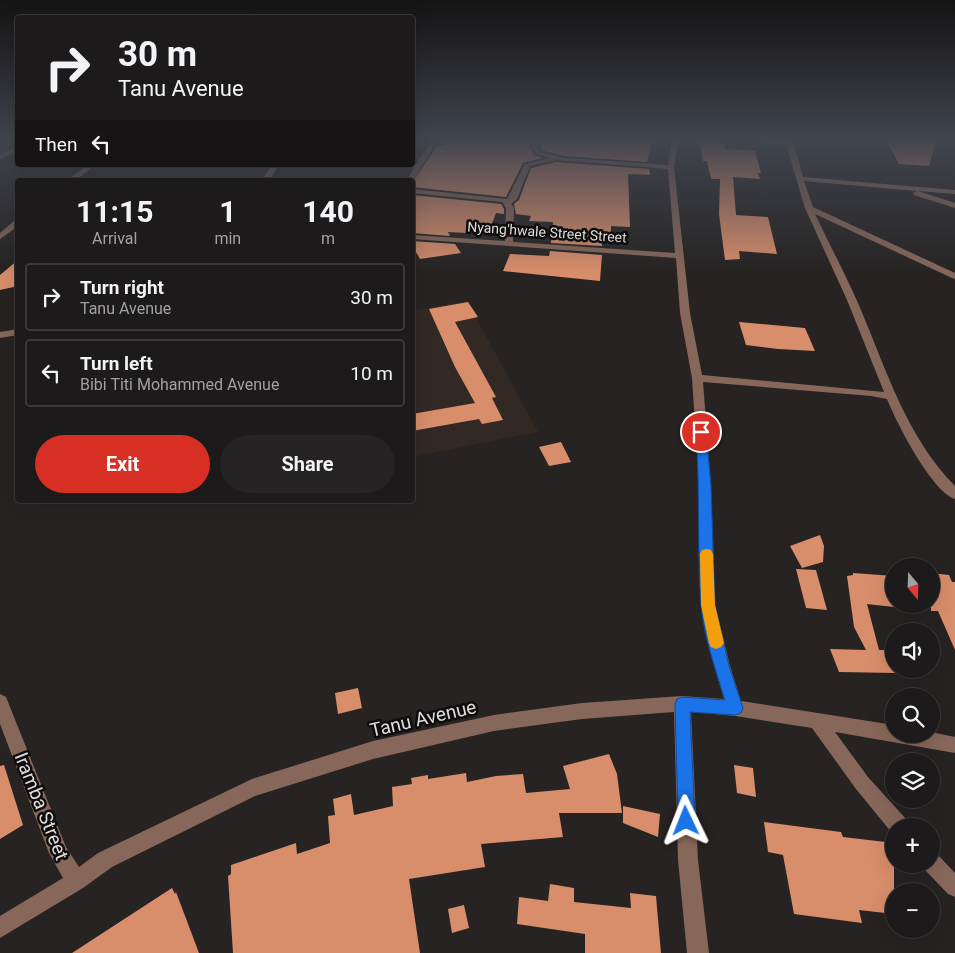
<!DOCTYPE html>
<html lang="en">
<head>
<meta charset="utf-8">
<style>
  body { margin:0; font-family:Roboto,sans-serif; background:#252323; color:#f1f3f6; height:100vh; display:flex; flex-direction:column; font-size:19px; white-space:nowrap }
  * { box-sizing:border-box; margin:0 }
  p { font-size:16px; color:#a0a1a2 }
  .icon { flex:none; width:28px; height:28px; fill:none; stroke:currentColor; stroke-width:2; stroke-linecap:round; stroke-linejoin:round }
  .map { position:relative; flex:1; overflow:hidden }
  .side { position:absolute; left:15px; top:178px; width:400px; height:325px; display:flex; flex-direction:column; background:#1c1a1a; border-radius:5px; box-shadow:0 5px 20px #0002,0 0 0 1px #3a3839 }
  .side>* { flex:none }
  .guide { position:absolute; left:15px; top:15px; width:400px; height:152px; border-radius:5px; box-shadow:0 5px 20px #0002,0 0 0 1px #3a3839; background:#1c1a1a; color:#f1f3f6; overflow:hidden }
  .needle { width:32px; rotate:161deg }
  .tools { position:absolute; left:885px; top:558px; display:grid; gap:10px }
  .tools a { display:grid; place-items:center; width:55px; height:55px; border-radius:50%; background:#1c1a1a; box-shadow:0 5px 20px #0002,0 0 0 1px #3a3839; font-size:25px }
  .pin { position:absolute; display:grid; place-items:center; width:42px; height:42px; color:#fff; margin:-21px; border:2px solid #fff; border-radius:50%; box-shadow:0 1px 5px #0007 }
  .me { position:absolute; width:55px; margin:-28px; rotate:358deg; stroke-linejoin:round; filter:drop-shadow(0 0 4px #0008) }
  .turn { display:flex; align-items:center; gap:18px; height:105px; padding:0 20px; font-size:22px }
  .turn .icon { width:65px; height:65px; stroke-width:2.5 }
  .turn b { display:block; font-size:35px; line-height:42px }
  .then { display:flex; align-items:center; height:48px; padding:0 20px; background:#0003; gap:10px; font-size:19px }
  .eta { display:flex; justify-content:space-evenly; align-items:center; height:85px; text-align:center }
  .eta b { font-size:30px; font-weight:700; line-height:35px }
  .action { display:flex; gap:10px; margin-top:auto; padding:10px 20px }
  .action a { flex:1; height:58px; border-radius:30px; background:#d93025; color:#fff; font-size:20px; font-weight:700; line-height:58px; text-align:center }
  .action a+a { background:#252323; color:#f1f3f6 }
  ul { padding:0; list-style:none }
  li { display:flex; align-items:center; gap:15px; height:68px; margin:0 10px 8px; padding:0 10px; border:2px solid #3a3839; border-radius:5px }
  li div { flex:1 }
  li b { display:block; font-size:19px }
  li em { font-style:normal }
  .map>svg:first-child { display:block }
  .built { fill:#322925 }
  .building { fill:#d88d6b }
  .lines { fill:none; stroke-linecap:round; stroke-linejoin:round }
  .minor { fill:#876759; fill-rule:evenodd }
  .route { fill:#1a73e8; stroke:#114b97 }
  .slow { fill:#f59e0b }
  .labels { text-anchor:middle; stroke-width:5; stroke-linejoin:round; paint-order:stroke }
  .far-street-label { font-size:14px; fill:#dfdddc; stroke:#0e0c0c }
  .near-street-label { font-size:19px; fill:#dfdddc; stroke:#0e0c0c }
</style>
</head>
<body>
<div class="map">
<svg width="955" height="953" viewBox="0 0 955 953">
  <rect width="100%" height="100%" fill="#262322"/>
  <polygon class="built" points="467,301 538,432 413,457 413,310"/>
  <g class="building">
    <polygon points="446,140 531,140 530,148 534,155 543,158 523,163 506,197 412,187 412,183 437,146 444,145"/>
    <polygon points="541,140 652,140 647,162 564,156 541,150"/>
    <polygon points="886,140 936,142 929,166 899,164"/>
    <polygon points="700,142 724,144 725,149 755,151 761,173 758,173 760,179 733,177 736,215 768,217 777,254 739,251 740,259 725,260 719,214 720,179 711,179 707,161 703,161"/>
    <polygon points="556,162 649,169 650,175 628,174 630,227 611,226 611,236 603,236 602,246 551,243 553,222 529,221 531,216 516,214 514,204 519,200 531,168"/>
    <polygon points="412,195 501,204 504,209 504,214 496,213 488,234 448,232 450,236 412,233"/>
    <polygon points="412,241 455,244 461,253 420,259 412,245"/>
    <polygon points="550,251 602,255 600,281 503,271 510,254 549,256"/>
    <polygon points="18,260 18,286 0,290 0,275"/>
    <polygon points="468,302 478,317 455,322 496,397 492,398 503,420 482,424 479,419 412,431 412,414 475,403 455,367 429,309"/>
    <polygon points="739,322 805,328 815,351 778,349 746,345"/>
    <polygon points="561,442 571,462 549,466 539,447"/>
    <polygon points="820,535 824,546 823,562 802,568 790,546"/>
    <polygon points="796,569 816,570 827,610 806,608"/>
    <polygon points="853,573 894,576 894,607 867,604 879,650 885,650 895,673 839,672 830,649 866,650 854,627 847,576 853,575"/>
    <polygon points="931,573 949,575 952,582 955,582 955,650 938,611 931,611"/>
    <polygon points="358,688 362,708 338,714 335,693"/>
    <polygon points="609,754 617,774 622,813 559,813 563,837 481,844 485,867 409,879 420,953 233,953 228,876 231,874 231,865 296,843 297,854 330,843 328,816 335,815 333,799 351,794 354,815 393,806 392,787 412,784 411,778 428,775 428,779 466,773 467,782 496,776 523,774 526,793 570,789 563,766"/>
    <polygon points="4,765 23,825 0,839 0,766"/>
    <polygon points="734,765 753,768 756,797 737,793"/>
    <polygon points="623,806 660,814 658,837 623,823"/>
    <polygon points="764,822 841,832 843,837 894,843 894,914 859,910 862,923 794,914 783,855 768,852"/>
    <polygon points="550,884 574,888 574,902 631,908 630,893 656,896 661,953 585,953 585,934 517,924 519,897 548,901"/>
    <polygon points="172,888 175,894 176,892 199,953 72,953"/>
    <polygon points="464,905 469,928 452,933 448,909"/>
  </g>
  <g class="lines">
    <g class="minor">
      <polygon points="432,140 438,140 413,181 407,180 414,167"/>
      <path d="M533,140H539L538,148L540,152L564,158L668,165L672,140H678L674,167L690,313L702,375L884,392L847,300L805,208L786,144L719,142L716,140H793L803,177L955,190V194L918,191L955,203V208L914,195L913,193L917,191L804,181L813,207L955,273V279L952,278L815,214C830,246 847,277 861,310C887,372 907,437 955,486V499C932,492 896,422 887,399L871,396L703,382L711,486L715,605L730,666L741,701L894,725V734H931V732L955,737V753L835,732L868,777L906,819L908,826H894V833H892L856,789L812,728L735,716L691,712L698,860L709,953H687L678,860L674,712L582,719L494,731L373,759L255,796L112,867L83,888L0,938V916L63,878L49,853L0,724V694L6,697L66,847L79,867L98,853L252,779L373,741L494,715L582,703L682,696L724,699L714,666L701,605L699,486L692,378L680,313L676,258L412,239V235L505,241L506,208L502,202L412,193V189L507,199L525,164L551,158L536,154L532,148ZM556,160L668,169L675,253L513,242L514,208L511,204L517,199L530,166Z"/>
      <polygon points="18,146 18,151 0,159 0,154"/>
      <polygon points="88,165 95,165 76,180 67,180"/>
      <polygon points="272,165 278,165 270,180 262,180"/>
      <polygon points="15,220 18,220 18,226 0,239 0,233"/>
      <polygon points="18,329 18,335 0,338 0,332"/>
      <polygon points="931,852 938,855 955,873 955,897 948,894 924,869 922,864 931,864"/>
    </g>
  </g>
  <linearGradient id="sky" x2="0" y2="1"><stop stop-color="#151313"/><stop offset="0.51" stop-color="#41454f"/><stop offset="1" stop-color="#41454f" stop-opacity="0"/></linearGradient>
  <rect width="955" height="274" fill="url(#sky)"/>
  <path class="route" d="M701,429L706,432L711,486L715,605L729,666L743,708L741,713L735,715L690,712L695,821L693,827L686,830L680,827L678,821L675,704L677,699L682,697L725,700C716,671 703,634 701,604C697,547 700,489 696,432Z"/>
  <polygon class="slow" points="707,549 711,550 713,554 715,605 724,643 721,647 716,649 711,647 709,643 701,605 700,554 702,550"/>
  <g class="labels">
    <g class="far-street-label">
      <text transform="translate(547 232) rotate(4)" y="5">Nyang'hwale Street Street</text>
    </g>
    <g class="near-street-label">
      <text transform="translate(423 718) rotate(-13)" y="7">Tanu Avenue</text>
      <text transform="translate(42 806) rotate(68)" y="7">Iramba Street</text>
    </g>
  </g>
</svg>
<div class="tools">
<a><svg class="needle" viewBox="-14 -14 28 28"><path d="M0-13l5 13h-10z" fill="#e53935"/><path d="M0 13l5-13h-10z" fill="#a0a1a2"/></svg></a>
<a><svg class="icon" aria-label="sound" viewBox="0 0 24 24"><path d="M4 9h4l5-4v14l-5-4H4zM17 9q2 3 0 6"/></svg></a>
<a><svg class="icon" aria-label="search" viewBox="0 0 24 24"><circle cx="10" cy="10" r="6"/><path d="M15 15l6 6"/></svg></a>
<a><svg class="icon" aria-label="layers" viewBox="0 0 24 24"><path d="M12 4l9 5-9 5-9-5zM3 14l9 5 9-5"/></svg></a>
<a>+</a>
<a>−</a>
</div>
<div class="pin" style="left:701px;top:432px;background:#d93025"><svg class="icon" aria-label="arrive" viewBox="0 0 24 24"><path d="M6 21V4h12l-3 4 3 4H6"/></svg></div>
<svg class="me" style="left:686px;top:821px" viewBox="-20 -20 40 40"><path d="M0-17L14 15 0 8-14 15z" fill="#1a73e8" stroke="#fff" stroke-width="4"/></svg>
<div class="guide">
<div class="turn"><svg class="icon" aria-label="right" viewBox="0 0 24 24"><path d="M7 20v-9h11M14 6l5 5-5 5"/></svg><div><b>30 m</b>Tanu Avenue</div></div>
<div class="then">Then<svg class="icon" aria-label="left" viewBox="0 0 24 24"><path d="M17 20v-9H6M10 6l-5 5 5 5"/></svg></div>
</div>
<section class="side">
<div class="eta">
<div><b>11:15</b><p>Arrival</p></div>
<div><b>1</b><p>min</p></div>
<div><b>140</b><p>m</p></div>
</div>
<ul>
<li><svg class="icon" aria-label="right" viewBox="0 0 24 24"><path d="M7 20v-9h11M14 6l5 5-5 5"/></svg><div><b>Turn right</b><p>Tanu Avenue</p></div><em>30 m</em></li>
<li><svg class="icon" aria-label="left" viewBox="0 0 24 24"><path d="M17 20v-9H6M10 6l-5 5 5 5"/></svg><div><b>Turn left</b><p>Bibi Titi Mohammed Avenue</p></div><em>10 m</em></li>
</ul>
<div class="action"><a>Exit</a><a>Share</a></div>
</section>
</div>
</body>
</html>
